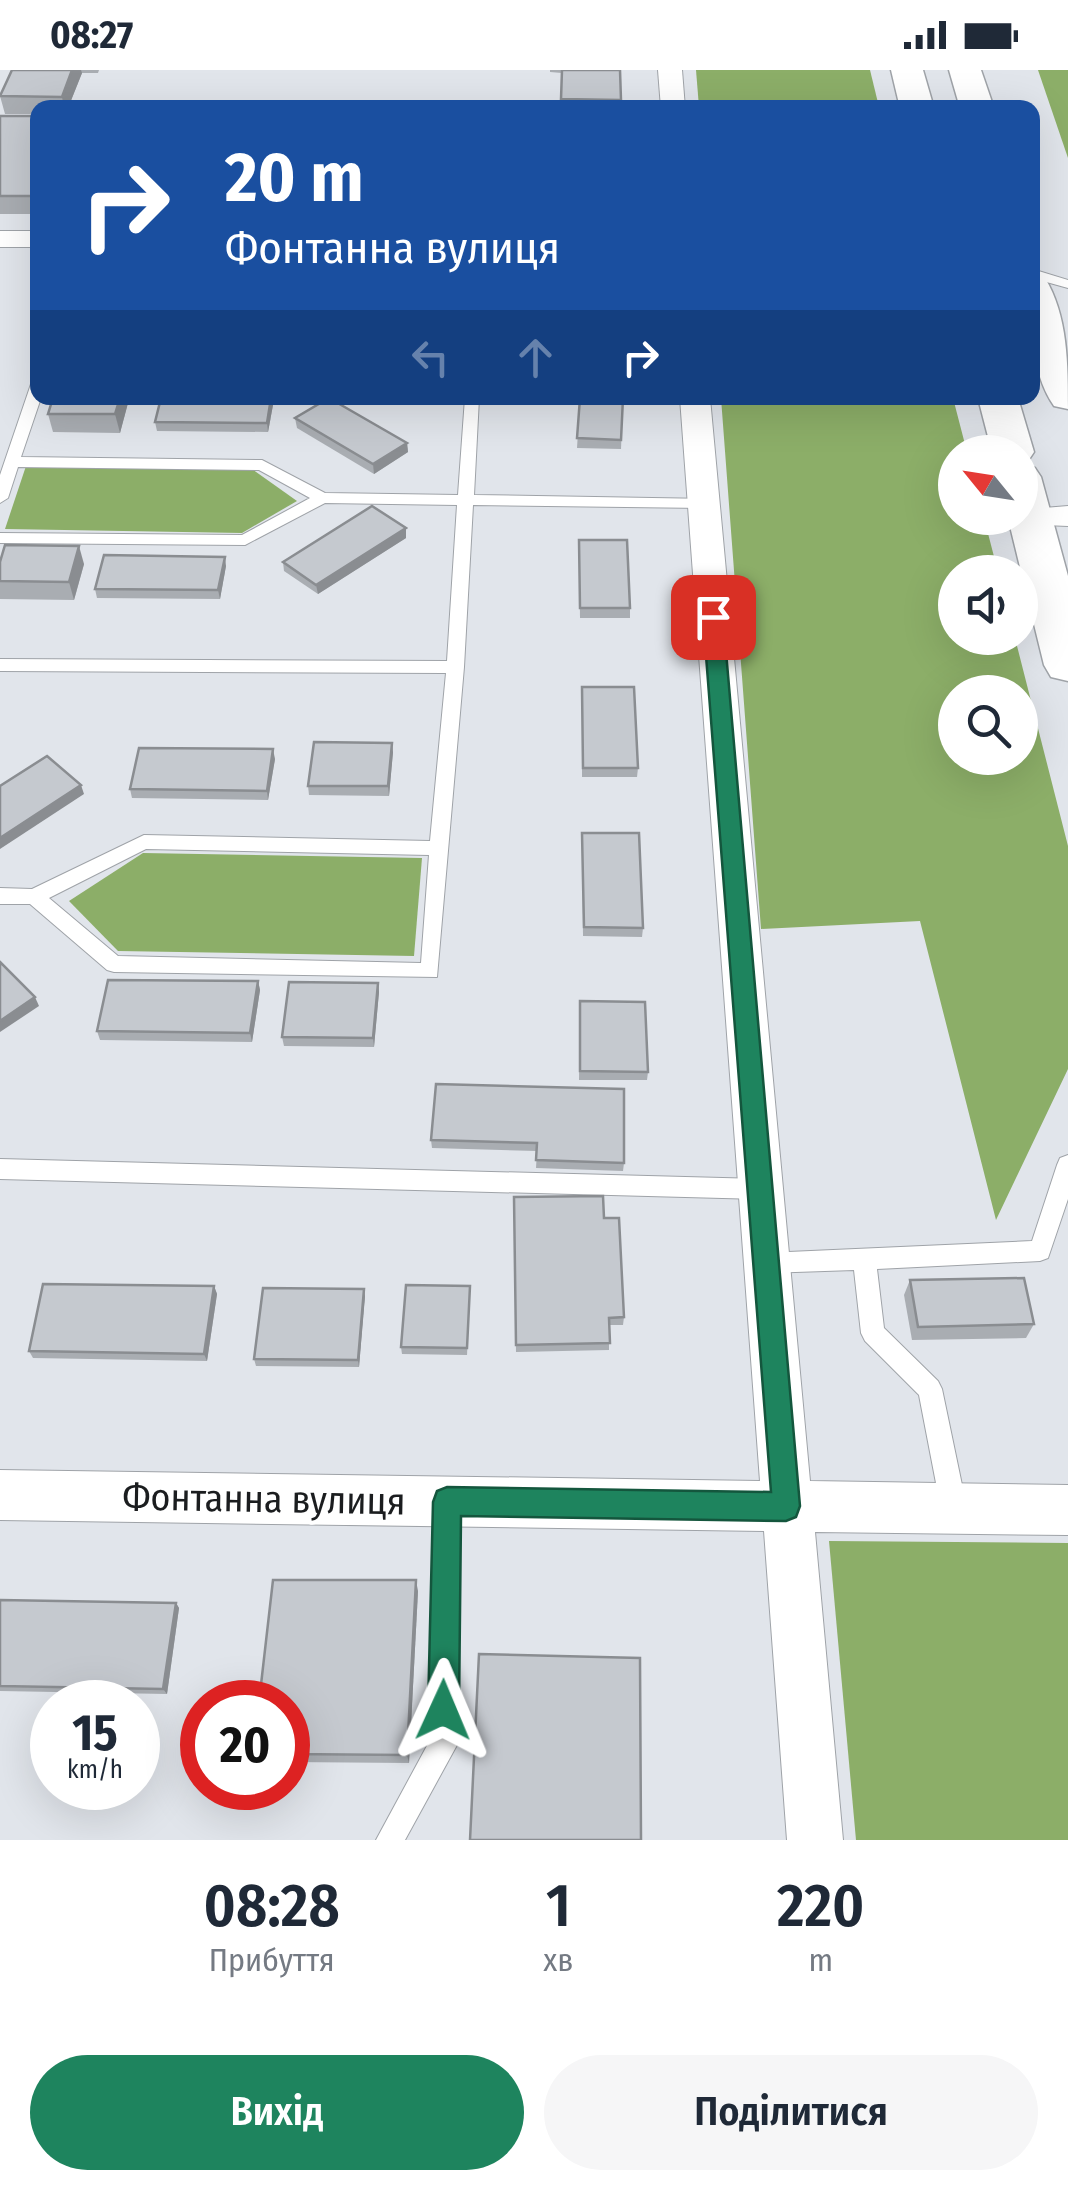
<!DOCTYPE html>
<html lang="uk">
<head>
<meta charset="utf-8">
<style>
  body { margin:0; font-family:"Fira Sans Condensed",sans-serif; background:#f6f6f7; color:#1f2937; height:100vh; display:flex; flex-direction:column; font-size:38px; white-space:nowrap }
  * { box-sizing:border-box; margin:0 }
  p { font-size:32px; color:#747a83 }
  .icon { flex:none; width:55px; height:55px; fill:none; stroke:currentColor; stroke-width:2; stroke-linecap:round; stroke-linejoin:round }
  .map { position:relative; height:1770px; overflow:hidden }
  .drawer { display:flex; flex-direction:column; background:#fff; flex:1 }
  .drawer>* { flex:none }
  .top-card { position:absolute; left:30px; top:30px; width:1010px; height:305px; border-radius:20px; box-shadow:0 10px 40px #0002; background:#1a4fa0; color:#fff; overflow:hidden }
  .needle { width:65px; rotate:300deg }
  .controls { position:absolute; left:938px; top:365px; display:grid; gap:20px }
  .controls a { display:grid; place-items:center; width:100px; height:100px; border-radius:50%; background:#fff; box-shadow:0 10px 40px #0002; font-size:50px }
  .speed { position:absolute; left:30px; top:1610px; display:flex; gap:20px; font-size:50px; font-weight:700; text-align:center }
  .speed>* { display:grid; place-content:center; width:130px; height:130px; border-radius:50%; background:#fff; box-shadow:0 10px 40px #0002; line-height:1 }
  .speed small { font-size:25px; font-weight:400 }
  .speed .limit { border:15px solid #d22; background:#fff; color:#111 }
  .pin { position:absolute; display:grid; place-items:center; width:85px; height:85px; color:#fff; margin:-42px; border-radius:20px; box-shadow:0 5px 15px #0006 }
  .me { position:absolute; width:110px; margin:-55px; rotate:1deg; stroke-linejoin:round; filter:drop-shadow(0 0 8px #0008) }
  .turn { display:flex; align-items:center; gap:35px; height:210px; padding:0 30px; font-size:45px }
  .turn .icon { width:130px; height:130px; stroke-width:2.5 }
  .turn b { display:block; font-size:70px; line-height:85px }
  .lanes { display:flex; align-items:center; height:95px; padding:0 30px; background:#0003; justify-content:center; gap:50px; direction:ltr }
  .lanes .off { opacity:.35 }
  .eta { display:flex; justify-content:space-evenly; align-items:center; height:170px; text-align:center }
  .eta b { font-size:60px; font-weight:600; line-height:70px }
  .action { display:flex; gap:20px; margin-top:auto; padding:20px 30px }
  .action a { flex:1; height:115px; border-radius:60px; background:#1e845e; color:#fff; font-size:40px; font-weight:600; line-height:115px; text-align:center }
  .action a+a { background:#f6f6f7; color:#1f2937 }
  .status { display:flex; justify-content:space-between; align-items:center; height:70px; padding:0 50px; background:#fff; direction:ltr }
  .status svg { height:28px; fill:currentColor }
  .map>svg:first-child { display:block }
  .forest { fill:#8cae68; fill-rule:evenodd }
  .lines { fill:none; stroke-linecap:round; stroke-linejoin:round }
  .lane-casing { stroke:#9fa3a8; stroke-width:2 }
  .street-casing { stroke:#9fa3a8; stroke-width:2 }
  .primary-casing { stroke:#9fa3a8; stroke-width:3 }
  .lane { fill:#fff; fill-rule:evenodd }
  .street { fill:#fff; fill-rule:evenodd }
  .primary { fill:#fff; fill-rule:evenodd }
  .wall { fill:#a9adb2 }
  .shaded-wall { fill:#8a8d91 }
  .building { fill:#c5c9cf; stroke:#8a8d91; stroke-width:2.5 }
  .route { fill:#1e845e; stroke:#14563d; stroke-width:2.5 }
  .labels { text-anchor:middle; stroke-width:8; stroke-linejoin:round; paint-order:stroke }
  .near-street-label { font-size:38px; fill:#1b1d1f; stroke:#fff }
</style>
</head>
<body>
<div class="status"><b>08:27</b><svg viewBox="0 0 49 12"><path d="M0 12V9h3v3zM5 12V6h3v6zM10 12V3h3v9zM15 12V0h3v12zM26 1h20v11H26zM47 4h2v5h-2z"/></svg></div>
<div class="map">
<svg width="1068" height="1770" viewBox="0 0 1068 1770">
  <rect width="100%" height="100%" fill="#e1e5eb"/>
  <g class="forest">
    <polygon points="696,0 870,0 879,37 699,37"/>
    <polygon points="1038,0 1068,0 1068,88"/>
    <path d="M721,328H953L967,382H955V448H984L998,502H955V568H1015L1068,776V999L996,1150L920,851L761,859ZM955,622H1020V688H955Z"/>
    <polygon points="26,396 252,399 297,431 242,463 5,459"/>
    <polygon points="143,783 422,788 414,886 118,881 69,831"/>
    <polygon points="829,1471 1068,1473 1068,1770 856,1770"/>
  </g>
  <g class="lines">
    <g class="lane-casing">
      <g id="lane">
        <polygon points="1032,199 1068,210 1068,218 1032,208"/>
        <path d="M38,310V328H41L21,387L262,390L325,423L458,425L465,328H479L474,425L710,429L712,433L704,438L473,435L464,597L437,907L114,902L107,900L30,834H0V818L32,819L144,765L430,771L446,603L0,601V589L447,591L457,435L325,433L245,475L0,473V463L242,465L310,428L259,400L18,397L8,428L0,433V405L31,314ZM146,779L429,785L421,893L118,886L49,828Z"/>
        <polygon points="1068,1085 1068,1129 1048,1188 1040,1191 877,1199 884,1258 938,1311 942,1319 967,1439 963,1448 954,1452 945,1448 941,1439 919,1325 865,1271 861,1263 854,1200 766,1203 758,1200 755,1193 758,1186 766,1183 1032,1171 1057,1095 1060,1088"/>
        <polygon points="0,1089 760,1109 768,1112 771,1119 768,1126 760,1129 0,1109"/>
        <polygon points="447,1419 456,1423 460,1432 457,1675 405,1770 376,1770 429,1672 434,1432 438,1423"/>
      </g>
    </g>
    <g class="street-casing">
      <g id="street">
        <polygon points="658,0 682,0 685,38 661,38"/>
        <rect x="0" y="161" width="38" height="16"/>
        <polygon points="680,328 710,328 810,1411 1068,1415 1068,1465 815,1462 843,1770 787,1770 764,1461 0,1450 0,1400 760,1411"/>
        <polygon points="1068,436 1068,456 1020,454 1015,448 1020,448 1020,440"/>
      </g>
    </g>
    <g class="primary-casing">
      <g id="primary">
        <polygon points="891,0 923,0 934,38 900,38"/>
        <polygon points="949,0 981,0 994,38 960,38"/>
        <path d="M1032,205L1045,208C1068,246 1068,295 1068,339L1054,336C1028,298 1032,248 1032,205Z"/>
        <polygon points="978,328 1018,328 1034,382 1028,391 1020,393 1020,382 992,382"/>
        <polygon points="1020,394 1035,398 1041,407 1068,506 1068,611 1051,607 1044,595 1008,448 1020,448"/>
      </g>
    </g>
    <use href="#lane" class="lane"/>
    <use href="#street" class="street"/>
    <use href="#primary" class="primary"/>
  </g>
  <g class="wall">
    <polygon points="12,0 99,0 98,3 82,3 68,38 38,38 38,44 5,44 0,26"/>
    <polygon points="550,0 620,0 621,38 561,38 562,3 550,2"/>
    <rect x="0" y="46" width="38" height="98"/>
    <polygon points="53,328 127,328 128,333 120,363 53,362 48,344"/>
    <polygon points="161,328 272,328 273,335 268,362 157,361 155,352"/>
    <polygon points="580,328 623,328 621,379 577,378"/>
    <polygon points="295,348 407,373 408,382 374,404 297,358"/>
    <polygon points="406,458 406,468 318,524 284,501 283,492"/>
    <polygon points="579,470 630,538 630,548 580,548"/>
    <polygon points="0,492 84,494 74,530 0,529"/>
    <polygon points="226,496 220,529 97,528 95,519"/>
    <polygon points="582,617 638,698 637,707 582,707"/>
    <polygon points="393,682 389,726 309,725 308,716"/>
    <polygon points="275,689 268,730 132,728 130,719"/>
    <polygon points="582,763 643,858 642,867 583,866"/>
    <polygon points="258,911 260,920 252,972 100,970 97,961"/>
    <polygon points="378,913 379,922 374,977 284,976 282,967"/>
    <polygon points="580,931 648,1002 647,1010 579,1010"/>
    <polygon points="436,1014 624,1093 623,1101 536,1098 537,1081 432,1078 431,1070"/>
    <polygon points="514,1127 604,1148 624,1247 623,1255 609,1255 609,1280 516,1282"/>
    <polygon points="910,1210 1034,1254 1026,1268 912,1270 904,1225"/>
    <polygon points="214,1216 217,1224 207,1291 33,1288 29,1281"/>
    <polygon points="470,1223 467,1285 402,1284 401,1277"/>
    <polygon points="365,1226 359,1297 256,1296 254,1289"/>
    <polygon points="418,1521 409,1693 288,1692 288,1632"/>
    <polygon points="0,1530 176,1533 179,1538 167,1624 0,1621"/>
  </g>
  <g class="shaded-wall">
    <polygon points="72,0 81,0 82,3 68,38 64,38 62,27"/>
    <polygon points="120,328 127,328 128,333 120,363 115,344"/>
    <polygon points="271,328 273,335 268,362 267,353"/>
    <polygon points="407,373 408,382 374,404 373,394"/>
    <polygon points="406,458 406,468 318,524 316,515"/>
    <polygon points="79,476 84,494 74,530 69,512"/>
    <polygon points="225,487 226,496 220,529 218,520"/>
    <polygon points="392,673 393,682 389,726 388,716"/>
    <polygon points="273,679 275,689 268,730 267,721"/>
    <polygon points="81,715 84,724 0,779 0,768"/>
    <polygon points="258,911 260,920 252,972 250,963"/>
    <polygon points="378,913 379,922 374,977 373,968"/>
    <polygon points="35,927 39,936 0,962 0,951"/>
    <polygon points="214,1216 217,1224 207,1291 204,1284"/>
    <polygon points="364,1219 365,1226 359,1297 358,1290"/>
    <polygon points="416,1510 418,1521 409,1693 407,1685"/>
    <polygon points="176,1533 179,1538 167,1624 163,1619"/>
  </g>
  <g class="building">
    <polygon points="12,0 72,0 62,27 0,26"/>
    <polygon points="562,0 620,0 621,30 561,29"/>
    <polygon points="0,46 38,46 38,83 35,90 38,90 38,126 0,126"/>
    <polygon points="53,328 120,328 115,344 48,344"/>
    <polygon points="161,328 271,328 267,353 155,352"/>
    <polygon points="329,328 407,373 373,394 295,348"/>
    <polygon points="580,328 623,328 621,370 577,368"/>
    <polygon points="372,436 406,458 316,515 283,492"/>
    <polygon points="579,470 627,470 630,538 580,538"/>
    <polygon points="5,475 79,476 69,512 0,511 0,492"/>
    <polygon points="104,485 225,487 218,520 95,519"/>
    <polygon points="582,617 634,617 638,698 583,698"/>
    <polygon points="314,672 392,673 388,716 308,716"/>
    <polygon points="139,678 273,679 267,721 130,719"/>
    <polygon points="47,686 81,715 0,768 0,716"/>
    <polygon points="582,763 639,763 643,858 584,857"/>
    <polygon points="0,892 35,927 0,951"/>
    <polygon points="108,910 258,911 250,963 97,961"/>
    <polygon points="289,912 378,913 373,968 282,967"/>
    <polygon points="580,931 645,932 648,1002 580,1001"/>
    <polygon points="436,1014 624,1019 624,1093 536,1090 537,1073 431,1070"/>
    <polygon points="603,1126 604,1148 619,1148 624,1247 609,1248 610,1273 516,1275 514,1127"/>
    <polygon points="1024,1208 1034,1254 918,1257 910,1210"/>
    <polygon points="43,1214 214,1216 204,1284 29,1281"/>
    <polygon points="406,1215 470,1216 467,1278 401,1277"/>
    <polygon points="263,1218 364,1219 358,1290 254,1289"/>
    <polygon points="273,1510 416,1510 407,1685 288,1684 288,1632 259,1632"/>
    <polygon points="0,1530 176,1533 163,1619 0,1616"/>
    <polygon points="479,1584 640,1588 641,1770 470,1770"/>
  </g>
  <polygon class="route" points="713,541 723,547 800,1436 796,1447 786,1451 461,1446 459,1640 454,1651 443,1656 432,1651 428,1640 433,1432 437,1421 447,1417 771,1422 703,547"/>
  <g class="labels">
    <g class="near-street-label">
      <text transform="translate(264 1429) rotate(1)" y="13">Фонтанна вулиця</text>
    </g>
  </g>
</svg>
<div class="controls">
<a><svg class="needle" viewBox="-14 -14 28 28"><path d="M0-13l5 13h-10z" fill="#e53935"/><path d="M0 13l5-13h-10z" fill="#747a83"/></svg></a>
<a><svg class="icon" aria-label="sound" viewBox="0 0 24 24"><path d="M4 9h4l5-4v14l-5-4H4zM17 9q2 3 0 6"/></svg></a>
<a><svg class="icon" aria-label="search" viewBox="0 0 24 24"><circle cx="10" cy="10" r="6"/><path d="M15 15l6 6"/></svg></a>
</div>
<div class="speed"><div>15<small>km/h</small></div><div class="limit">20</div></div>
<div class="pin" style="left:713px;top:547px;background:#d93025"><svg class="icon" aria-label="arrive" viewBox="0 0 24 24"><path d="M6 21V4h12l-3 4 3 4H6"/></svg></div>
<svg class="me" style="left:443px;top:1640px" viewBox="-20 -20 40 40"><path d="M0-17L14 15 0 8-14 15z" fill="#1e845e" stroke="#fff" stroke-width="4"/></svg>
<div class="top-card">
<div class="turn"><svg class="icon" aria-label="right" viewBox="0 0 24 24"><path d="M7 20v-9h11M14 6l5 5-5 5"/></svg><div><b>20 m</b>Фонтанна вулиця</div></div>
<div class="lanes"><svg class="icon off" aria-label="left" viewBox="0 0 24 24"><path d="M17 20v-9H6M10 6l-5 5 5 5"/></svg><svg class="icon off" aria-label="ahead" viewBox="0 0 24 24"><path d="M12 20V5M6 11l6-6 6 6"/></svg><svg class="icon" aria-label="right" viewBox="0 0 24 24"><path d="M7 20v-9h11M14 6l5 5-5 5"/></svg></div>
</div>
</div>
<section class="drawer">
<div class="eta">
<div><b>08:28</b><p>Прибуття</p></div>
<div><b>1</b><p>хв</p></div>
<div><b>220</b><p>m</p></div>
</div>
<div class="action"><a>Вихід</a><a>Поділитися</a></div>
</section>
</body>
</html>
